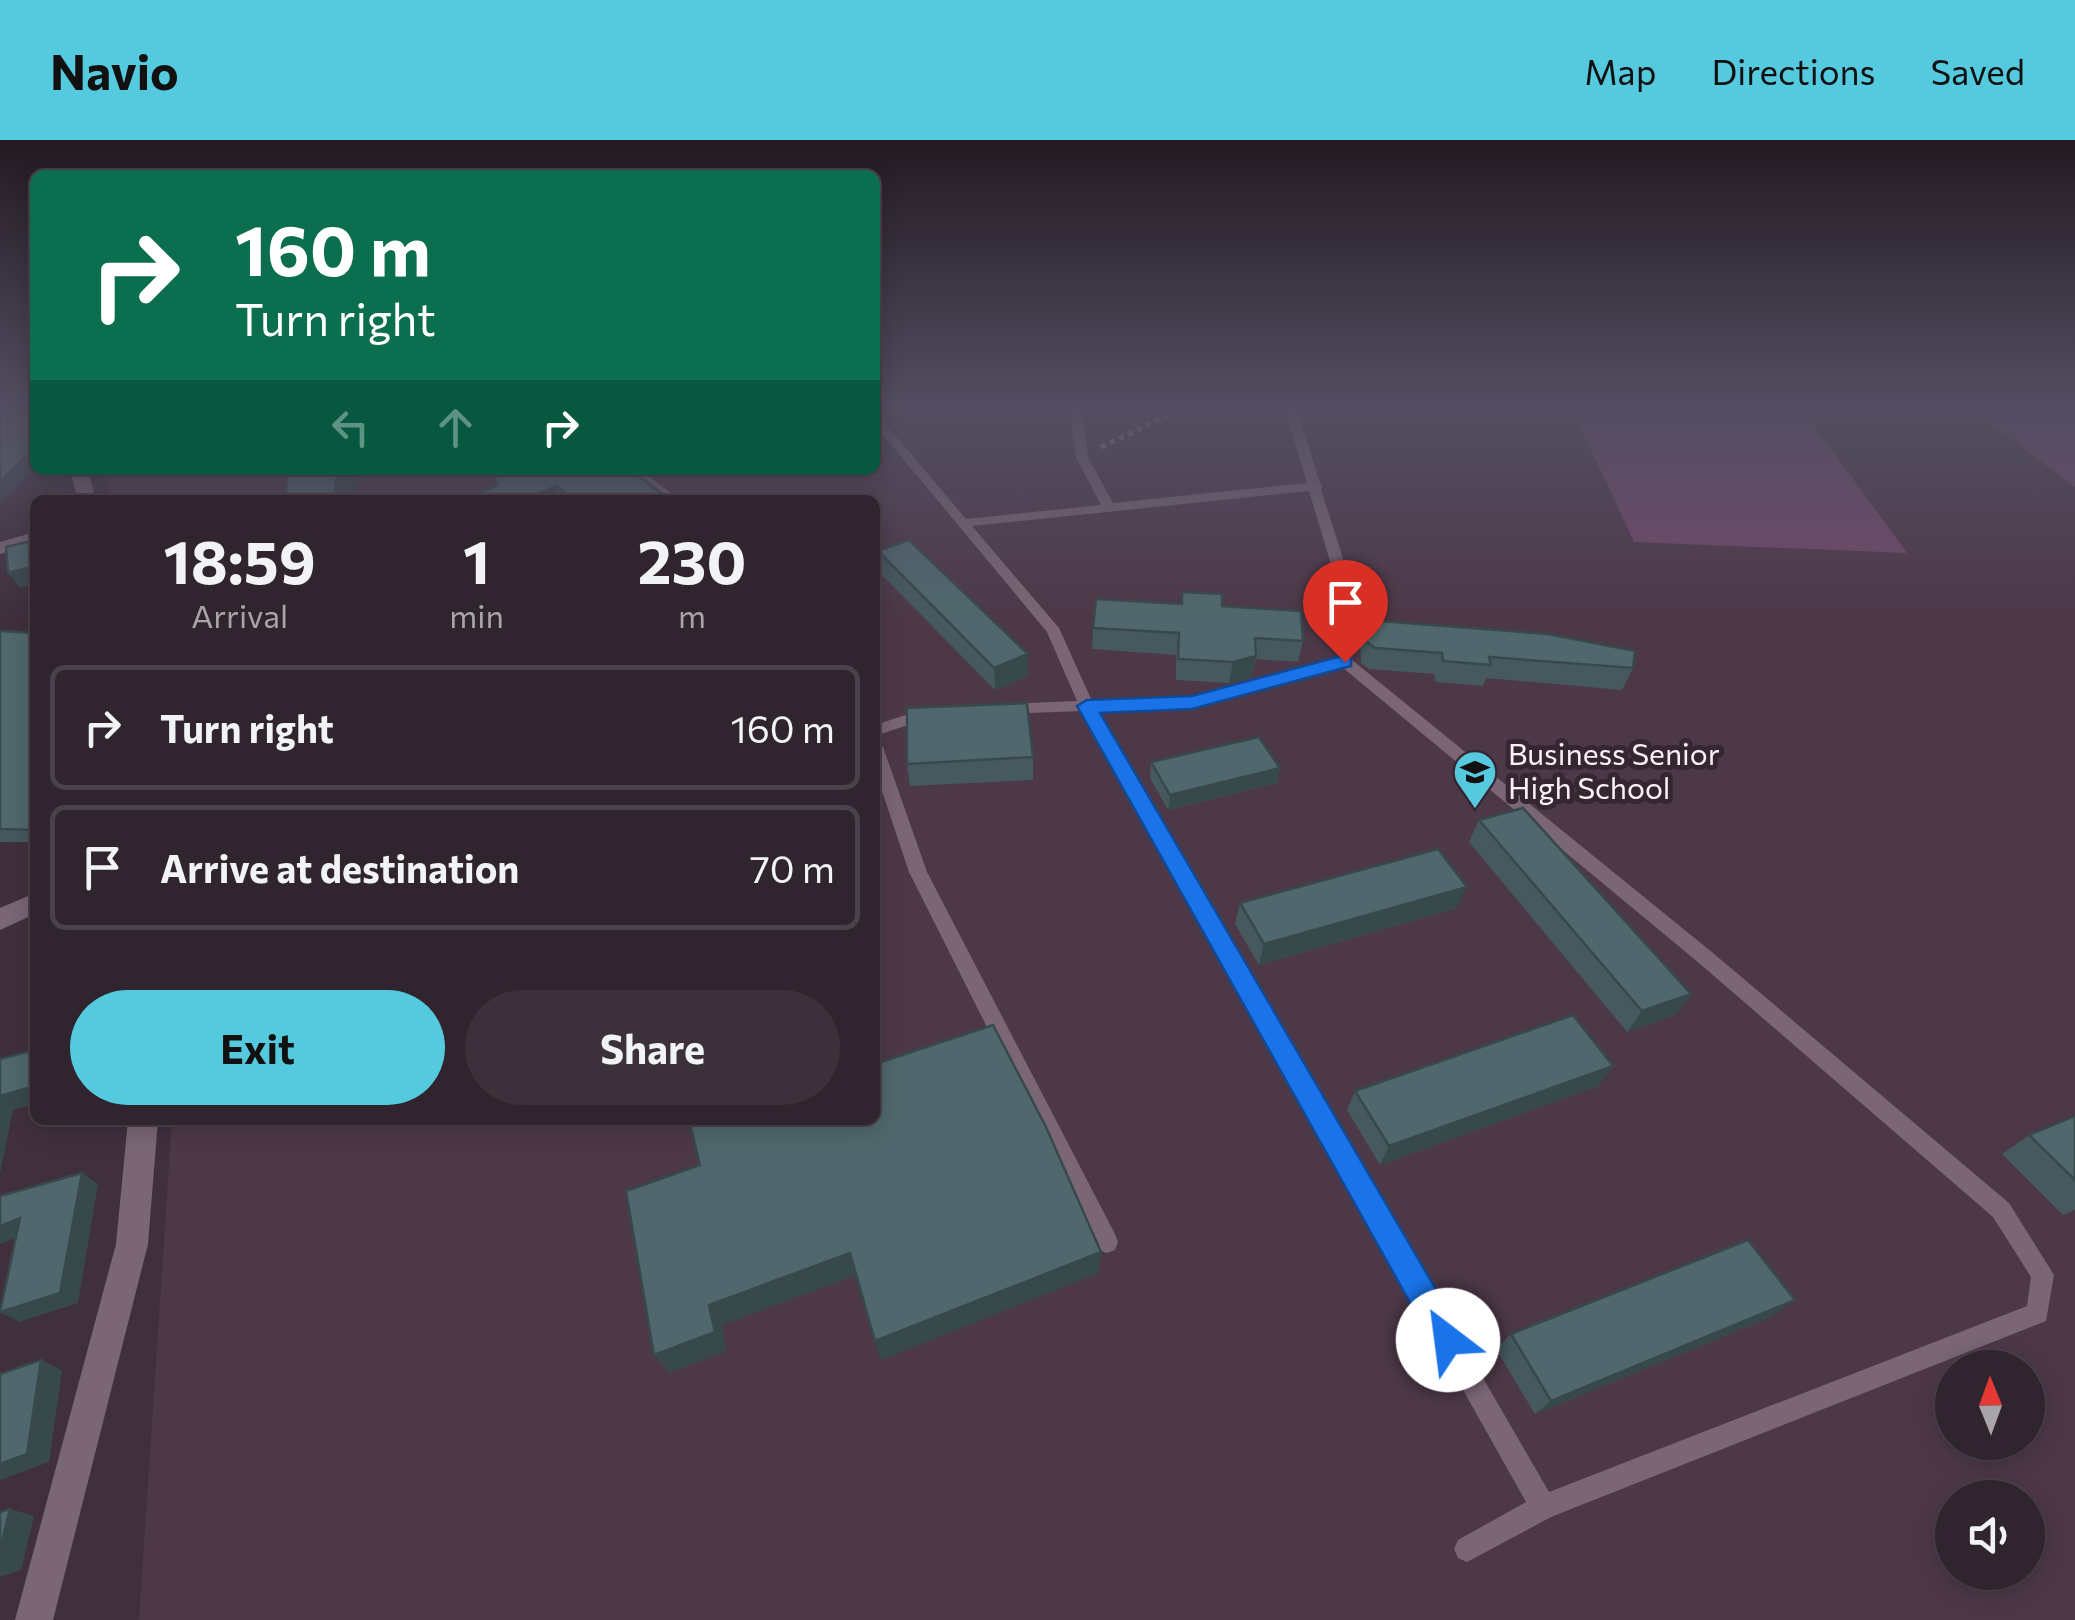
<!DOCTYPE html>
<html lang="en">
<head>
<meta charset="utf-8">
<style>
  body { margin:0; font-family:Commissioner,sans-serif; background:#3c303a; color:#f1f3f6; height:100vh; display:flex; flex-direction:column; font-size:38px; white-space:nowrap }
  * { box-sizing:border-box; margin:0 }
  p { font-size:32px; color:#a8a4aa }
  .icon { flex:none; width:55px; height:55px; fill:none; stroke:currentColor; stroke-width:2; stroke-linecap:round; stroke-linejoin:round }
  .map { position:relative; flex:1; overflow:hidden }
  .details { position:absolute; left:30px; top:355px; width:850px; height:630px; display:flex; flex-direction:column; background:#30242e; border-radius:15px; box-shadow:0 5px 25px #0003,0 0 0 2px #4b414a }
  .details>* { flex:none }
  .banner { position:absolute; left:30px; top:30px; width:850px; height:305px; border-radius:15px; box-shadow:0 5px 25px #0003,0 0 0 2px #4b414a; background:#0b6e4f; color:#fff; overflow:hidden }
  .needle { width:65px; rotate:359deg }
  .controls { position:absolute; left:1935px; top:1210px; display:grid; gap:20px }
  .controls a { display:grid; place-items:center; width:110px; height:110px; border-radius:50%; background:#30242e; box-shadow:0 5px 25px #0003,0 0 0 2px #4b414a; font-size:50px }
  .pin { position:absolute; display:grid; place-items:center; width:85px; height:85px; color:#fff; margin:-102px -42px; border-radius:50% 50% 50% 0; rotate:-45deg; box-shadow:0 0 10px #0007 }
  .pin .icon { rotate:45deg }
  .me { position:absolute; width:110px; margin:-55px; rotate:330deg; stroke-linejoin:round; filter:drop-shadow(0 0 8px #0008) }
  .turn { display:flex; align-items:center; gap:35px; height:210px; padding:0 40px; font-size:45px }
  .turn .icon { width:130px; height:130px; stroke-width:2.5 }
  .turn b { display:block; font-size:70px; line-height:85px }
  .lanes { display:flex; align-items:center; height:95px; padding:0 40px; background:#0003; justify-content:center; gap:50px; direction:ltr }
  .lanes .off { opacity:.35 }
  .eta { display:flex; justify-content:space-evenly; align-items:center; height:170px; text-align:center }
  .eta b { font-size:60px; font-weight:700; line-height:70px }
  .primary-button { display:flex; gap:20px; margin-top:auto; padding:20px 40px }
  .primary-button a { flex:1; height:115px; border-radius:60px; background:#55cadf; color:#111; font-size:40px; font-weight:700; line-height:115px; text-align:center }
  .primary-button a+a { background:#3c303a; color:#f1f3f6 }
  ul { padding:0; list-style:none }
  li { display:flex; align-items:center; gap:30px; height:125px; margin:0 20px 15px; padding:0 20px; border:5px solid #4b414a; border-radius:15px }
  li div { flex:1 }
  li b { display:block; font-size:38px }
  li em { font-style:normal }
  header { display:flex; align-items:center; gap:60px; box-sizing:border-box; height:140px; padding:0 50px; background:#55cadf; color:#111 }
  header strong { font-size:48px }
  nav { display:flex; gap:55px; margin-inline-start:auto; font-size:35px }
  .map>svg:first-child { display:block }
  .built { fill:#4d3848; fill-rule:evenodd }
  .green { fill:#73496a }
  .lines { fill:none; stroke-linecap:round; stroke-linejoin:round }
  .path { stroke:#9a8d97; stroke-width:5; stroke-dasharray:5 5; stroke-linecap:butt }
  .service { fill:#7a6675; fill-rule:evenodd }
  .minor { fill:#7a6675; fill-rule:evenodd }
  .wall { fill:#45595e }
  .shaded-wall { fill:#38494c }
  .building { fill:#50686d; stroke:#38494c; stroke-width:2.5 }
  .route { fill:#1a73e8; stroke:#114b97; stroke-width:2.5 }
  .labels { text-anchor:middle; stroke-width:10; stroke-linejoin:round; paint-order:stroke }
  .poi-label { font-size:30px; fill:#fbf0f8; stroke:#362632; text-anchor:start }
</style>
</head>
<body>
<header>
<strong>Navio</strong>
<nav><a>Map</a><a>Directions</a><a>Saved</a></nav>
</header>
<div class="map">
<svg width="2075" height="1480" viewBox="0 0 2075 1480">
  <rect width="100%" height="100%" fill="#40303d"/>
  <path class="built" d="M875,269H2075V1480H139L172,980H875V360H111L105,330H875ZM1952,1228H2028V1302H1952ZM1952,1358H2028V1432H1952Z"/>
  <g class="green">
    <polygon points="1572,269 1802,269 1907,413 1634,402"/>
    <polygon points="1972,269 2075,269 2075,347"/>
  </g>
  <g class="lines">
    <polyline class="path" points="1101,307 1182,269"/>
    <g class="service">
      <path d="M1070,269H1082L1088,317L1113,363L1307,343L1285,269H1297L1320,343L1323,346L1321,349L1347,431L1352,520L1713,813L2009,1063L2054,1135L2046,1181L1551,1377L1467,1422L1458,1418L1454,1409L1458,1400L1526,1362L1082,571L1006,574L998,569L1006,564L1077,561L1047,492L875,285V275L879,276L966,379L1101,365L1076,317ZM1309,351L1333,431L1338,519L1191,557L1092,561L1059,488L972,386ZM1342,527L1699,823L1993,1077L2031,1137L2027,1166L1549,1352L1097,571L1191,567Z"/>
      <polygon points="626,330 640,330 681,360 667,360"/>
      <polygon points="930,567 935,568 938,572 935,576 875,596 875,585"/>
      <polygon points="875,602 883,607 927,732 1115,1094 1118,1102 1115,1110 1107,1113 1099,1110 909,732 875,630"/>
    </g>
    <g class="minor">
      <polygon points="70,330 88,330 96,360 78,360"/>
      <polygon points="35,392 35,404 0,414 0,402"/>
      <polygon points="35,753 35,774 0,790 0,768"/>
      <polygon points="128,980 158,980 148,1104 53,1480 15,1480 116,1104"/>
    </g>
  </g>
  <g class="wall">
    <polygon points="494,330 671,360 461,360 497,345"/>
    <polygon points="878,411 1028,536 995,550 881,434"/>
    <polygon points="1182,452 1222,466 1303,501 1298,522 1256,519 1252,537 1229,543 1176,540 1176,515 1092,509 1093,488 1181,464"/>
    <polygon points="1366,480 1633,528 1622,550 1486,538 1483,546 1436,542 1434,534 1369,529 1361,523 1360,501"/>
    <polygon points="0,491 35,493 35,702 0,702"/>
    <polygon points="1033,617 1033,640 910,646 907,624"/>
    <polygon points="1151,622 1280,628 1277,643 1168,670 1150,638"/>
    <polygon points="1479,680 1691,854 1675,875 1627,892 1469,702"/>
    <polygon points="1240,763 1457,768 1259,825 1235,784"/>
    <polygon points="1613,926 1598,946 1380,1025 1347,970 1355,951"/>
    <polygon points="2075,976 2075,1070 2063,1075 2002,1014 2029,995"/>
    <polygon points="1773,1176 1535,1274 1496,1209 1511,1194"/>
  </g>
  <g class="shaded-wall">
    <polygon points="35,308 35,328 0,363 0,342"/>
    <polygon points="346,330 357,330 356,358 336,360 336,339"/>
    <polygon points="556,346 561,360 524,360"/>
    <polygon points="35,426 35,444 20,448 8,433"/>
    <polygon points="1028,514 1028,536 995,550 994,528"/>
    <polygon points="1256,516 1252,537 1229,543 1233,522"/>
    <polygon points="1280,628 1277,643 1168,670 1170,655"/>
    <polygon points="1467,747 1457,768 1259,825 1264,804"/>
    <polygon points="1691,854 1675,875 1627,892 1642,871"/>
    <polygon points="1613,926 1598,946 1380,1025 1389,1006"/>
    <polygon points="35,946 35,964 13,970 0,1034 0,956"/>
    <polygon points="82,1033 98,1044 78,1163 19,1182 0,1172"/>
    <polygon points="20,1078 38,1089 0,1104 0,1086"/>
    <polygon points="1101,1112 1099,1133 881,1220 875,1201"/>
    <polygon points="850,1113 857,1135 722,1185 727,1211 669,1233 654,1215 709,1165"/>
    <polygon points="1795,1160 1773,1176 1535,1274 1551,1261"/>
    <polygon points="41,1220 62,1230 49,1322 0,1340 0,1324"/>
    <polygon points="10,1369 34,1376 21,1430 0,1437 0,1410"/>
  </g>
  <g class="building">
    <polygon points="0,269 35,269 35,281 32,284 35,284 35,308 0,342"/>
    <polygon points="288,330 346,330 346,337 336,339 336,360 285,360"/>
    <polygon points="494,330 630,330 671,360 574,360 556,346 524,360 461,360 497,345"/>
    <polygon points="35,400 35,426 8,433 6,407"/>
    <polygon points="909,400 1028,514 994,528 878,411"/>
    <polygon points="1182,452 1222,454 1222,466 1301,471 1303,501 1255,498 1256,516 1233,522 1178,519 1179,493 1093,488 1096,459 1182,464"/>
    <polygon points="1366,480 1548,494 1635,511 1633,528 1489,517 1491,525 1443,521 1442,513 1375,508 1367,502"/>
    <polygon points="0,491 35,493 35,592 33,625 35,624 35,690 0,689"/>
    <polygon points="1027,563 1033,617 907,624 907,568"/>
    <polygon points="1259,597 1280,628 1170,655 1151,622"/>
    <polygon points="1523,668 1691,854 1642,871 1479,680"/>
    <polygon points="1438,709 1467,747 1264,804 1240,763"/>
    <polygon points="1573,875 1613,926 1389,1006 1355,951"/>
    <polygon points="993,885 1046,987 1101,1112 875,1201 850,1113 709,1165 715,1192 654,1215 626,1051 700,1025 689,980 875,980 875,924"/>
    <polygon points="35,910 35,946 0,956 0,919"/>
    <polygon points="2075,976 2075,1040 2029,995"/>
    <polygon points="82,1033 60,1153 0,1172 20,1078 0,1086 0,1056"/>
    <polygon points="1748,1100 1795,1160 1551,1261 1511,1194"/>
    <polygon points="41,1220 27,1314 0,1324 0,1234"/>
    <polygon points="10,1369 0,1410 0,1372"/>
  </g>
  <linearGradient id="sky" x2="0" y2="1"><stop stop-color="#231a22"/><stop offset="0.56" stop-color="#534e62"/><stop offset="1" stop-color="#534e62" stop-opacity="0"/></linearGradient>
  <rect width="2075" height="477" fill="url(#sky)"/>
  <polygon class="route" points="1345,515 1351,517 1351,526 1192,569 1100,573 1459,1189 1463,1200 1459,1211 1448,1216 1437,1211 1077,566 1087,560 1192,556"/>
  <defs>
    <g id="school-pin" transform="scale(2.25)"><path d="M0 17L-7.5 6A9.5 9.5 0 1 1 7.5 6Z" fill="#55cadf" stroke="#362632"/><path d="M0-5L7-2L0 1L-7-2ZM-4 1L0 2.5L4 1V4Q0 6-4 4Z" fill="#111"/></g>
  </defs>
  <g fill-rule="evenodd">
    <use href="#school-pin" x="1475" y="632"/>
  </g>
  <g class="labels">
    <g class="poi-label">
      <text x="1508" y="625">Business Senior<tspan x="1508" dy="34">High School</tspan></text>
    </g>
  </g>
</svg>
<div class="controls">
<a><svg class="needle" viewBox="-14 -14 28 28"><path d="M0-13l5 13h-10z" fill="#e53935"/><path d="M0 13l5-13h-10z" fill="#a8a4aa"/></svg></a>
<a><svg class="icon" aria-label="sound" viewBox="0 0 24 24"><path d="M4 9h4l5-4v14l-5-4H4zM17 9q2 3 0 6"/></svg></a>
</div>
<div class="pin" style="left:1345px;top:522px;background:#d93025"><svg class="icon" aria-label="arrive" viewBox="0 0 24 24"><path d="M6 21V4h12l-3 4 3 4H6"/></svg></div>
<svg class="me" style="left:1448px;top:1200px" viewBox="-20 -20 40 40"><circle r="19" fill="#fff"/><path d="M0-13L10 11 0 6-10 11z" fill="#1a73e8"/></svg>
<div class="banner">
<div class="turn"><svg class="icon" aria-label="right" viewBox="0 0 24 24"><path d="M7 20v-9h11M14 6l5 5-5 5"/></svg><div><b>160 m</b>Turn right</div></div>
<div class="lanes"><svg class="icon off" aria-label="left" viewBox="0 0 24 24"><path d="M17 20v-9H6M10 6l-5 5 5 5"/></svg><svg class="icon off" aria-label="ahead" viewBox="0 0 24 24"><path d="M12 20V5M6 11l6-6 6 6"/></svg><svg class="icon" aria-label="right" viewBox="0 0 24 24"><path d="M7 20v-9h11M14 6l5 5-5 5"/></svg></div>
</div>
<section class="details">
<div class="eta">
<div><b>18:59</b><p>Arrival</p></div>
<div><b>1</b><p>min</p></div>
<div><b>230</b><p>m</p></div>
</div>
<ul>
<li><svg class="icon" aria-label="right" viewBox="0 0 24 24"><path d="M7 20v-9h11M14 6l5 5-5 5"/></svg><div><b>Turn right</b></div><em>160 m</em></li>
<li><svg class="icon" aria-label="arrive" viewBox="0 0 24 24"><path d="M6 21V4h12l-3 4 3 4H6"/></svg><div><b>Arrive at destination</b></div><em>70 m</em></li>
</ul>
<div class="primary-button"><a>Exit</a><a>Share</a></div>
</section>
</div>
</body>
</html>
